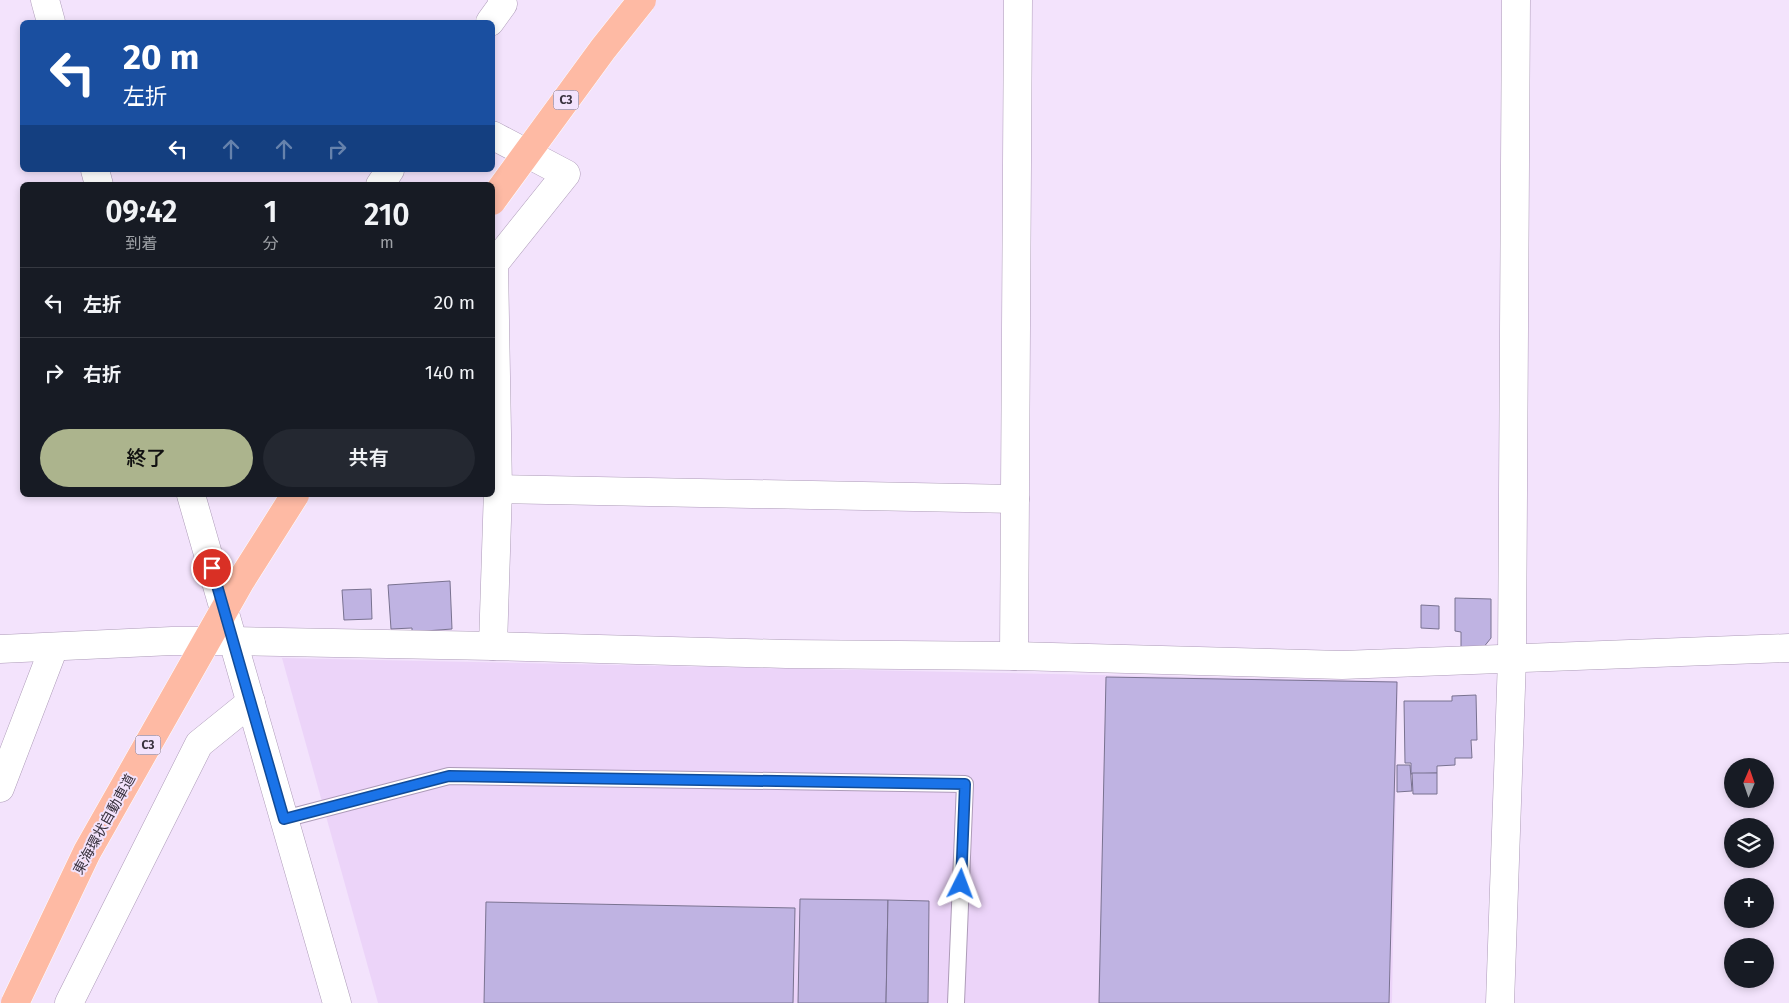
<!DOCTYPE html>
<html lang="ja">
<head>
<meta charset="utf-8">
<style>
  body { margin:0; font-family:"Fira Sans","Noto Sans JP",sans-serif; background:#242831; color:#f1f3f6; height:100vh; display:flex; flex-direction:column; font-size:19px; white-space:nowrap }
  * { box-sizing:border-box; margin:0 }
  p { font-size:16px; color:#9ea1a6 }
  .icon { flex:none; width:28px; height:28px; fill:none; stroke:currentColor; stroke-width:2; stroke-linecap:round; stroke-linejoin:round }
  .map { position:relative; flex:1; overflow:hidden }
  .sheet { position:absolute; left:20px; top:182px; width:475px; height:315px; display:flex; flex-direction:column; background:#171b24; border-radius:8px; box-shadow:0 2px 8px #0003 }
  .sheet>* { flex:none }
  .hud { position:absolute; left:20px; top:20px; width:475px; height:152px; border-radius:8px; box-shadow:0 2px 8px #0003; background:#1a4fa0; color:#fff; overflow:hidden }
  .needle { width:32px; rotate:2deg }
  .tools { position:absolute; left:1724px; top:758px; display:grid; gap:10px }
  .tools a { display:grid; place-items:center; width:50px; height:50px; border-radius:50%; background:#171b24; box-shadow:0 2px 8px #0003; font-size:25px }
  .pin { position:absolute; display:grid; place-items:center; width:42px; height:42px; color:#fff; margin:-21px; border:2px solid #fff; border-radius:50%; box-shadow:0 1px 5px #0007 }
  .me { position:absolute; width:55px; margin:-28px; rotate:3deg; stroke-linejoin:round; filter:drop-shadow(0 0 4px #0008) }
  .turn { display:flex; align-items:center; gap:18px; height:105px; padding:0 20px; font-size:22px }
  .turn .icon { width:65px; height:65px; stroke-width:2.5 }
  .turn b { display:block; font-size:35px; line-height:42px }
  .lanes { display:flex; align-items:center; height:48px; padding:0 20px; background:#0003; justify-content:center; gap:25px; direction:ltr }
  .lanes .off { opacity:.35 }
  .eta { display:flex; justify-content:space-evenly; align-items:center; height:85px; text-align:center }
  .eta b { font-size:30px; font-weight:600; line-height:35px }
  .primary-button { display:flex; gap:10px; margin-top:auto; padding:10px 20px }
  .primary-button a { flex:1; height:58px; border-radius:30px; background:#acb48d; color:#111; font-size:20px; font-weight:600; line-height:58px; text-align:center }
  .primary-button a+a { background:#242831; color:#f1f3f6 }
  ul { padding:0; list-style:none }
  li { display:flex; align-items:center; gap:15px; height:70px; padding:0 20px; border-top:1px solid #363941 }
  li div { flex:1 }
  li b { display:block; font-size:19px }
  li em { font-style:normal }
  .map>svg:first-child { display:block }
  .built { fill:#ecd4f9 }
  .building { fill:#bfb3e2; stroke:#797290 }
  .lines { fill:none; stroke-linecap:round; stroke-linejoin:round }
  .service-casing { stroke:#ad9bb8; stroke-width:18 }
  .minor-casing { stroke:#ad9bb8; stroke-width:29 }
  .tertiary-casing { stroke:#ad9bb8; stroke-width:29 }
  .service { stroke:#fff; stroke-width:16 }
  .minor { stroke:#fff; stroke-width:28 }
  .tertiary { stroke:#fff; stroke-width:28 }
  .motorway-bridge-casing { stroke:#fff; stroke-width:29; stroke-linecap:butt }
  .motorway-bridge { stroke:#febaa4; stroke-width:28 }
  .route-casing { stroke:#114b97; stroke-width:12 }
  .route { stroke:#1a73e8; stroke-width:9 }
  .labels { text-anchor:middle; stroke-width:4; stroke-linejoin:round; paint-order:stroke }
  .shield { fill:#f3e3fc; stroke:#716777; stroke-width:1 }
  .shield-label { font-size:12px; font-weight:bold; fill:#39323e }
  .street-label { font-size:14px; fill:#39323e; stroke:#f3e3fc }
</style>
</head>
<body>
<div class="map">
<svg width="1789" height="1003" viewBox="0 0 1789 1003">
  <rect width="100%" height="100%" fill="#f3e3fc"/>
  <polygon class="built" points="282,658 1398,681 1392,1003 378,1003"/>
  <g class="building">
    <polygon points="450,581 452,629 412,632 412,628 391,629 388,585"/>
    <polygon points="371,589 372,619 344,620 342,590"/>
    <polygon points="1455,598 1491,599 1491,638 1483,648 1461,648 1461,632 1455,631"/>
    <polygon points="1421,605 1439,606 1439,629 1421,628"/>
    <polygon points="1106,677 1397,682 1389,1003 1099,1003"/>
    <polygon points="1476,695 1477,740 1471,740 1472,758 1455,758 1455,765 1437,766 1437,773 1411,774 1411,763 1405,763 1404,701 1452,701 1452,696"/>
    <polygon points="1397,765 1410,765 1412,791 1397,792"/>
    <polygon points="1412,773 1437,773 1437,794 1413,794"/>
    <polygon points="800,899 888,900 886,1003 798,1003"/>
    <polygon points="888,900 929,901 928,1003 886,1003"/>
    <polygon points="486,902 795,908 793,1003 484,1003"/>
  </g>
  <g class="lines">
    <g class="service-casing">
      <polyline id="service" points="284,819 449,776 965,784 956,1003"/>
    </g>
    <g class="minor-casing">
      <g id="minor">
        <polyline points="490,22 503,4 502,0"/>
        <polyline points="492,135 566,174 494,264 498,489 493,646"/>
        <polyline points="380,185 390,170"/>
        <polyline points="498,489 1015,499"/>
        <polyline points="0,649 172,641 234,641 493,646 786,654 1014,656 1342,665 1789,648"/>
        <polyline points="1014,656 1018,0"/>
        <polyline points="0,788 54,647"/>
        <polyline points="69,1003 199,744 251,702"/>
        <polyline points="1500,1003 1512,659 1516,0"/>
      </g>
    </g>
    <g class="tertiary-casing">
      <g id="tertiary">
        <polyline points="45,0 51,22"/>
        <polyline points="95,170 99,185"/>
        <polyline points="191,495 337,1003"/>
      </g>
    </g>
    <use href="#service" class="service"/>
    <use href="#minor" class="minor"/>
    <use href="#tertiary" class="tertiary"/>
    <g class="motorway-bridge-casing">
      <g id="motorway-bridge">
        <polyline points="492,201 603,49 642,0"/>
        <polyline points="15,1003 87,852 240,582 295,495"/>
      </g>
    </g>
    <use href="#motorway-bridge" class="motorway-bridge"/>
  </g>
  <g class="lines">
    <g class="route-casing">
      <polyline id="route" points="212,568 284,819 449,776 965,784 961,884"/>
    </g>
    <use href="#route" class="route"/>
  </g>
  <g class="labels">
    <g class="shield">
      <rect x="553.5" y="90.5" width="25" height="19" rx="4"/>
      <rect x="135.5" y="735.5" width="25" height="19" rx="4"/>
    </g>
    <g class="shield-label">
      <text x="566" y="104">C3</text>
      <text x="148" y="749">C3</text>
    </g>
    <g class="street-label">
      <text transform="translate(104 824) rotate(-61)" y="5">東海環状自動車道</text>
    </g>
  </g>
</svg>
<div class="tools">
<a><svg class="needle" viewBox="-14 -14 28 28"><path d="M0-13l5 13h-10z" fill="#e53935"/><path d="M0 13l5-13h-10z" fill="#9ea1a6"/></svg></a>
<a><svg class="icon" aria-label="layers" viewBox="0 0 24 24"><path d="M12 4l9 5-9 5-9-5zM3 14l9 5 9-5"/></svg></a>
<a>+</a>
<a>−</a>
</div>
<div class="pin" style="left:212px;top:568px;background:#d93025"><svg class="icon" aria-label="arrive" viewBox="0 0 24 24"><path d="M6 21V4h12l-3 4 3 4H6"/></svg></div>
<svg class="me" style="left:961px;top:884px" viewBox="-20 -20 40 40"><path d="M0-17L14 15 0 8-14 15z" fill="#1a73e8" stroke="#fff" stroke-width="4"/></svg>
<div class="hud">
<div class="turn"><svg class="icon" aria-label="left" viewBox="0 0 24 24"><path d="M17 20v-9H6M10 6l-5 5 5 5"/></svg><div><b>20 m</b>左折</div></div>
<div class="lanes"><svg class="icon" aria-label="left" viewBox="0 0 24 24"><path d="M17 20v-9H6M10 6l-5 5 5 5"/></svg><svg class="icon off" aria-label="ahead" viewBox="0 0 24 24"><path d="M12 20V5M6 11l6-6 6 6"/></svg><svg class="icon off" aria-label="ahead" viewBox="0 0 24 24"><path d="M12 20V5M6 11l6-6 6 6"/></svg><svg class="icon off" aria-label="right" viewBox="0 0 24 24"><path d="M7 20v-9h11M14 6l5 5-5 5"/></svg></div>
</div>
<section class="sheet">
<div class="eta">
<div><b>09:42</b><p>到着</p></div>
<div><b>1</b><p>分</p></div>
<div><b>210</b><p>m</p></div>
</div>
<ul>
<li><svg class="icon" aria-label="left" viewBox="0 0 24 24"><path d="M17 20v-9H6M10 6l-5 5 5 5"/></svg><div><b>左折</b></div><em>20 m</em></li>
<li><svg class="icon" aria-label="right" viewBox="0 0 24 24"><path d="M7 20v-9h11M14 6l5 5-5 5"/></svg><div><b>右折</b></div><em>140 m</em></li>
</ul>
<div class="primary-button"><a>終了</a><a>共有</a></div>
</section>
</div>
</body>
</html>
